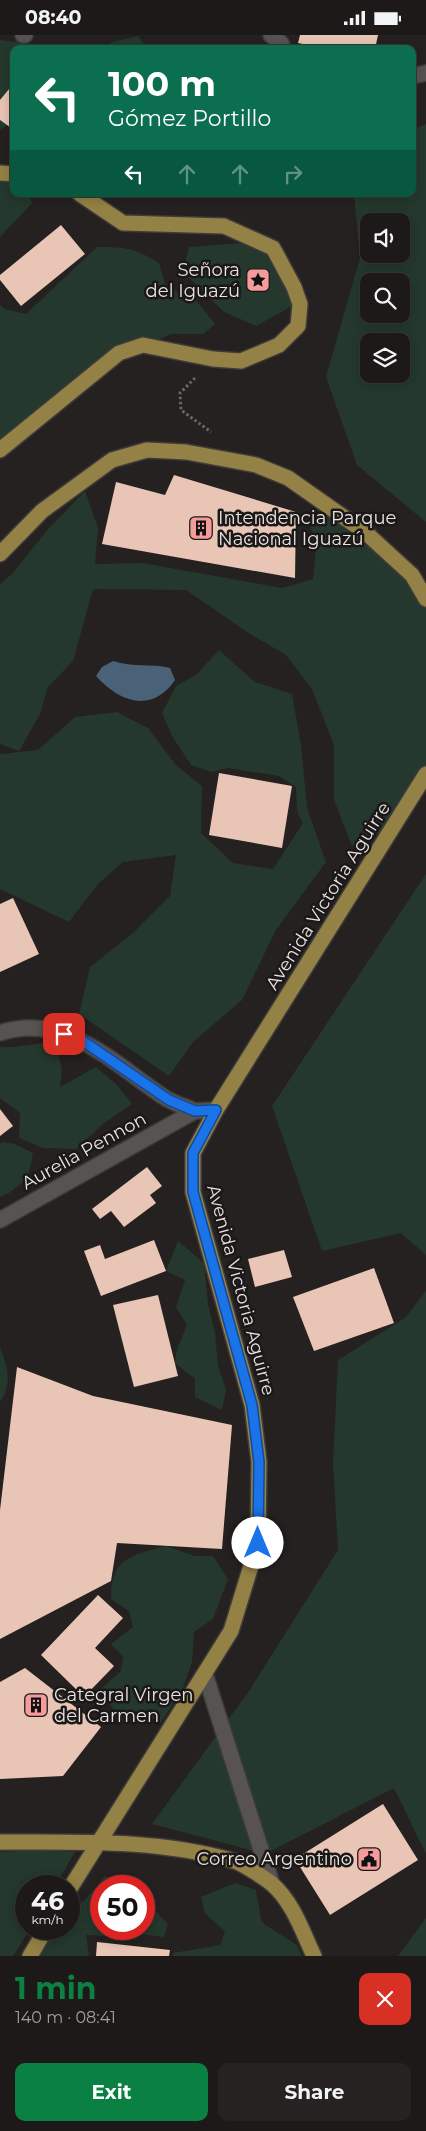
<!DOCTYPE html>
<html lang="en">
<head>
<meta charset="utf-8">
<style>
  body { margin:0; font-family:Montserrat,sans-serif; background:#252221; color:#f1f3f6; height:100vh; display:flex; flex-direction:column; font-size:19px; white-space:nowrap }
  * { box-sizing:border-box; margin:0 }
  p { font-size:16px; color:#a0a0a2 }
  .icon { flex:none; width:28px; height:28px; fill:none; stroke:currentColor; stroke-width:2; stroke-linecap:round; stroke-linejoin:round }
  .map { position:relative; height:1921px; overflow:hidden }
  .panel { display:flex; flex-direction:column; background:#1c1918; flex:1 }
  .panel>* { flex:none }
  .top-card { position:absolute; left:10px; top:10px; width:406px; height:152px; border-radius:10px; box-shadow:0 2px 12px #0003,0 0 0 1px #3a3837; background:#0b6e4f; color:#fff; overflow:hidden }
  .controls { position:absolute; left:360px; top:178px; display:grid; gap:10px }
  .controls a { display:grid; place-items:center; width:50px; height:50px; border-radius:10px; background:#1c1918; box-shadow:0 2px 12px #0003,0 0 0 1px #3a3837; font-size:25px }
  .speed { position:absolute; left:15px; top:1840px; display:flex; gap:10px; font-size:25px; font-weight:700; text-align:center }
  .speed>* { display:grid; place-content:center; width:65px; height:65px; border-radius:50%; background:#1c1918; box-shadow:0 2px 12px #0003,0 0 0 1px #3a3837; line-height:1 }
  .speed small { font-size:12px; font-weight:400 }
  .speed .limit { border:8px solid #d22; background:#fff; color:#111 }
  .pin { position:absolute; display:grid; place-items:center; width:42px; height:42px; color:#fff; margin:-21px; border-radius:10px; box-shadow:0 2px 8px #0006 }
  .me { position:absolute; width:55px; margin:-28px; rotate:0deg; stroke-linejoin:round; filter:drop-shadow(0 0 4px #0008) }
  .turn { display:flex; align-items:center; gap:18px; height:105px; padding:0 15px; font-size:22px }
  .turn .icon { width:65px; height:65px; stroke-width:2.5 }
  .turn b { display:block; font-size:35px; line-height:42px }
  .lanes { display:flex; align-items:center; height:48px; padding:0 15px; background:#0003; justify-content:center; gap:25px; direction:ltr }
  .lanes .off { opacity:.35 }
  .round { display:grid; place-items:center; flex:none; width:52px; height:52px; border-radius:10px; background:#252221 }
  .head { display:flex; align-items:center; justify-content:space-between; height:85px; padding:0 15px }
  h1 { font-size:30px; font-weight:700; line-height:38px; color:#0b8043 }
  .button { display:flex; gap:10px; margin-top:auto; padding:10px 15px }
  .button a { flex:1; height:58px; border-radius:10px; background:#0b8043; color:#fff; font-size:20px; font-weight:700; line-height:58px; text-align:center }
  .button a+a { background:#252221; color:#f1f3f6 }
  .status { display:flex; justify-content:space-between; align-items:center; height:35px; padding:0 25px; background:#1c1918; direction:ltr }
  .status svg { height:14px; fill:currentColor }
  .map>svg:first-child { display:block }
  .green { fill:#24382d; fill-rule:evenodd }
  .water { fill:#496277 }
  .building { fill:#e8c5b5 }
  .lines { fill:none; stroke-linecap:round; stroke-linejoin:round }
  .minor-casing { stroke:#3e3b3a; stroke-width:18 }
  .major-casing { stroke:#3e3b3a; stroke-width:18 }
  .path { stroke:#6a6766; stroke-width:3; stroke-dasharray:2.5 2.5; stroke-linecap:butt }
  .minor { stroke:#575352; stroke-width:15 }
  .major { stroke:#948145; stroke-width:15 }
  .route-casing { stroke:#114b97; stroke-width:12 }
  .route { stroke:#1a73e8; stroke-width:9 }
  .labels { text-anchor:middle; stroke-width:5; stroke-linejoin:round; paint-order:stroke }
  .poi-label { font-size:18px; fill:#e7e4e3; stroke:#1b1817; text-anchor:end }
  .street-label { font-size:18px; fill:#e7e4e3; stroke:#1b1817 }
</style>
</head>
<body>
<div class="status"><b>08:40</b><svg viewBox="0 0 49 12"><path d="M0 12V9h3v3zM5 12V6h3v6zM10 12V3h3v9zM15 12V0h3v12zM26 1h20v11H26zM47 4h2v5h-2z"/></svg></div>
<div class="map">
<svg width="426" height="1921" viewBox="0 0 426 1921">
  <rect width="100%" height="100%" fill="#252120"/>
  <g class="green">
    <polygon points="138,1 148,14 105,14 112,7"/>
    <polygon points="0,5 50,11 49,14 14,14 14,86 0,95"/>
    <path d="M426,89V487L357,430L326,342L360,223L354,159H412L413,94ZM369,186H401V219H369ZM369,246H401V279H369ZM369,306H401V339H369Z"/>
    <polygon points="0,143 14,146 14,159 28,159 32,168 0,202"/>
    <polygon points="242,208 287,229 292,271 256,291 224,277 183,237 189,212"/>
    <path d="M97,212C126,212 134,213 159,228L166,252L195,264L215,289L203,299H171L136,315L0,407V270L5,274L26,279Z"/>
    <polygon points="85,456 98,493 95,529 142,528 282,553 313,544 316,513 309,486 327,472 426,559 426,732 409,784 352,811 334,765 334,710 312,654 286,620 250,599 186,555 93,554 73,626 48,652 40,679 19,716 0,709 0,549 12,539 49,493"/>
    <polygon points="219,615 255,647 292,659 301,710 307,773 326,827 276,895 242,965 193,1007 169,1041 79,979 90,932 133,898 170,861 176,820 123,827 98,849 69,887 0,854 0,719 38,715 75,682 117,677 148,693 176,730 202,751 201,798 233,828 273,834 303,788 297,777 296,752 279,741 228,733 211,737 191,730 172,701 162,678 176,651 196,640"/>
    <polygon points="426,839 426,1220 401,1198 322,1216 272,1071"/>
    <path d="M55,1007L62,1034L60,1052L96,1032L116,1049L132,1069L104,1088L76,1114L43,1113L19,1103L20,1078L0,1063V1012C18,1013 36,1008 55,1007Z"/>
    <polygon points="2,1107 15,1109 33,1118 28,1143 9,1158 0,1162 0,1109"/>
    <polygon points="178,1206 204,1228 208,1269 215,1298 218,1331 226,1355 222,1375 195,1362 195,1344 175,1328 177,1314 187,1290 176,1272 185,1245 166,1236"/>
    <polygon points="426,1256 426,1819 394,1753 265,1819 152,1789 249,1656 338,1515 333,1427 338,1325 405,1283"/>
    <path d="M0,1312C7,1330 13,1350 0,1367Z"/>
    <path d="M166,1511L195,1521H213L228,1544L213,1584L194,1597L192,1627L183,1653L160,1689L145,1679L123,1688L100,1655L121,1636L123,1621L111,1609L133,1592L129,1576L111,1564C111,1522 131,1521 166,1511Z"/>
    <polygon points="34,1815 75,1817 55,1851 26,1851 26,1894 30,1894 13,1921 0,1921 0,1817"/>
    <polygon points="105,1841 130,1851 101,1851 101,1894 144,1894 144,1864 168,1889 164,1902 113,1896 110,1901 86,1900 89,1921 32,1921 31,1918 53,1900 58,1894 69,1894 69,1878 85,1865"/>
    <polygon points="235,1848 256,1855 261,1884 264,1889 297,1910 302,1921 173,1921 173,1918 220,1910 225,1897 205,1878 201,1862"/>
    <polygon points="426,1883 426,1921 398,1921"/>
  </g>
  <path class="water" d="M113,626C133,633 151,628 170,633L175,645C152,679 119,667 96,641L102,632Z"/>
  <g class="building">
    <polygon points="300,0 378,0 375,14 326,14 298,8"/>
    <polygon points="14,48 14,95 0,85 0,65"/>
    <polygon points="61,190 85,219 21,271 0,245 0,240"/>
    <polygon points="174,440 296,477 295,543 102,509 116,447 165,460"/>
    <polygon points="219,738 292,751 282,813 209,800"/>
    <polygon points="13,863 39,919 0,937 0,869"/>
    <polygon points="0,1074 13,1091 0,1101"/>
    <polygon points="147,1132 162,1151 150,1160 156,1168 124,1192 111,1176 100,1184 92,1174"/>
    <polygon points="154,1205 166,1236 101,1261 84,1216 100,1210 105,1224"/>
    <polygon points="284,1215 292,1242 255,1252 248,1224"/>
    <polygon points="374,1233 394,1288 314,1316 293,1262"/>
    <polygon points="158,1260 178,1341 134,1352 113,1270"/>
    <polygon points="17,1332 93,1361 232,1390 222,1514 117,1508 111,1546 0,1604 0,1475"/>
    <polygon points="98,1560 123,1583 95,1613 114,1631 84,1662 41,1620"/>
    <polygon points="25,1633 101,1692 63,1741 0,1744 0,1647"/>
    <polygon points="383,1769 418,1825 330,1880 295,1824"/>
    <polygon points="97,1907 170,1915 169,1921 96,1921"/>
  </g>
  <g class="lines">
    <g class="minor-casing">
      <g id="minor">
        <polyline points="23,0 25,0"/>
        <polyline points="271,0 281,8 283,14"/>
        <polyline points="412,41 426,38"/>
        <path d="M0,998C66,976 116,1031 167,1064C176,1069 186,1072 195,1076"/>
        <polyline points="0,1185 195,1076 216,1075"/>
        <polyline points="205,1639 272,1849"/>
      </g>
    </g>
    <g class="major-casing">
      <g id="major">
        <polyline points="0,138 14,139"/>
        <polyline points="0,415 119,318 143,310 213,324 241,326 279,310 298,291 300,269 294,252 273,213 224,191 123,188 80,159"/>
        <polyline points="0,519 42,476 112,425 147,415 186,417 256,430 288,443 365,497 412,540 426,564"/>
        <path d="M0,1807C78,1807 158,1804 234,1826C243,1829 265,1843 272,1849C293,1867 303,1898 314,1921"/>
        <polyline points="69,1855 231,1596 258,1508 259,1427 252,1370 193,1157 193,1118 216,1075 426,739"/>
        <polyline points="30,1921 46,1894"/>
      </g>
    </g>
    <polyline class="path" points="195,343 180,358 181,375 211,397"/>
    <use href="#minor" class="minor"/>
    <use href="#major" class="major"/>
  </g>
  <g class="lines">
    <g class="route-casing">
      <polyline id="route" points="64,999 80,1004 169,1065 195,1076 216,1075 193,1118 193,1157 252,1370 259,1427 258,1508"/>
    </g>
    <use href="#route" class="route"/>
  </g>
  <defs>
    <g id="sight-square" transform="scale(1.25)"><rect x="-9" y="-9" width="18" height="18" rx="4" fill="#f59b9c" stroke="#1b1817"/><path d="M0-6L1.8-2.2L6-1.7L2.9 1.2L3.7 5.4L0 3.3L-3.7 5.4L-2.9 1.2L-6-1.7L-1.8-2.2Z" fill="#111"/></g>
    <g id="building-square" transform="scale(1.25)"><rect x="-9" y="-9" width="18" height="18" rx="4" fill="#f59b9c" stroke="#1b1817"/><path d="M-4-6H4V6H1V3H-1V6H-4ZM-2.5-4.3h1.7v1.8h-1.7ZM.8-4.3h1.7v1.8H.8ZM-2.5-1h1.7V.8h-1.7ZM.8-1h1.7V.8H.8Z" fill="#111"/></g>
    <g id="civic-square" transform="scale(1.25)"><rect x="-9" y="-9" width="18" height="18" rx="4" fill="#f59b9c" stroke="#1b1817"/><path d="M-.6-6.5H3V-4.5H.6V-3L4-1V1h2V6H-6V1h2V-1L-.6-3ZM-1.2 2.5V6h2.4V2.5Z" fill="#111"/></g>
  </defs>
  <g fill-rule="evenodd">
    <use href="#sight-square" x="258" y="245"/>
    <use href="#building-square" x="201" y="493"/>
    <use href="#building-square" x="36" y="1670"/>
    <use href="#civic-square" x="369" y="1824"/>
  </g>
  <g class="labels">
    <g class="poi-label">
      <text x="240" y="241">Señora<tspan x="240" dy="21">del Iguazú</tspan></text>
      <text x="218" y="489" text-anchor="start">Intendencia Parque<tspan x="218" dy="21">Nacional Iguazú</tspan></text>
      <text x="54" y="1666" text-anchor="start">Categral Virgen<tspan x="54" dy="21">del Carmen</tspan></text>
      <text x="352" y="1830">Correo Argentino</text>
    </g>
    <g class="street-label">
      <text transform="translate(328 861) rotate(-58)" y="6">Avenida Victoria Aguirre</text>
      <text transform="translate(84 1116) rotate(-29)" y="6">Aurelia Pennon</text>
      <text transform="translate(241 1255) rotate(75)" y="6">Avenida Victoria Aguirre</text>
    </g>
  </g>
</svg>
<div class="controls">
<a><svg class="icon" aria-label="sound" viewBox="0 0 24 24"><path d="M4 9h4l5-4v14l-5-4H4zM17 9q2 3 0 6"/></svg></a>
<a><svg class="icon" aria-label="search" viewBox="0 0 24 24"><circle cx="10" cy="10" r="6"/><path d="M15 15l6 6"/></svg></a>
<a><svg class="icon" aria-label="layers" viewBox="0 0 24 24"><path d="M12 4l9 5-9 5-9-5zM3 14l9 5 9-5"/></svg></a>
</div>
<div class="speed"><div>46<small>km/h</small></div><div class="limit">50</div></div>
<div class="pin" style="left:64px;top:999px;background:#d93025"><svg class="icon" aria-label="arrive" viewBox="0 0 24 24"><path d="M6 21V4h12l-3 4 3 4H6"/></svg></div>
<svg class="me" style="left:258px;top:1508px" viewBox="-20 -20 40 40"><circle r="19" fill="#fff"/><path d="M0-13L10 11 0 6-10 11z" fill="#1a73e8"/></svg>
<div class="top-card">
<div class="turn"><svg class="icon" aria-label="left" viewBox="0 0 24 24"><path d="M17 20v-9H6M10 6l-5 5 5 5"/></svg><div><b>100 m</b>Gómez Portillo</div></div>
<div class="lanes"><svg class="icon" aria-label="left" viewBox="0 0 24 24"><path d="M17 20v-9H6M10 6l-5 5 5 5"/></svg><svg class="icon off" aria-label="ahead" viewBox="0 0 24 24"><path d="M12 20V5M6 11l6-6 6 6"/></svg><svg class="icon off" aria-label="ahead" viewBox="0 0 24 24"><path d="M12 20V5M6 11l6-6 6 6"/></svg><svg class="icon off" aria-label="right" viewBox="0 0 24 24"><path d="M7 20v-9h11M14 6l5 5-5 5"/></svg></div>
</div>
</div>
<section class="panel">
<div class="head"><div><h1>1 min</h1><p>140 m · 08:41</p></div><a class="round" style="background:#d93025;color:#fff"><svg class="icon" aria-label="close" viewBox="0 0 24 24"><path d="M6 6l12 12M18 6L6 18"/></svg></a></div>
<div class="button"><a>Exit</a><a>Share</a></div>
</section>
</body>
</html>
